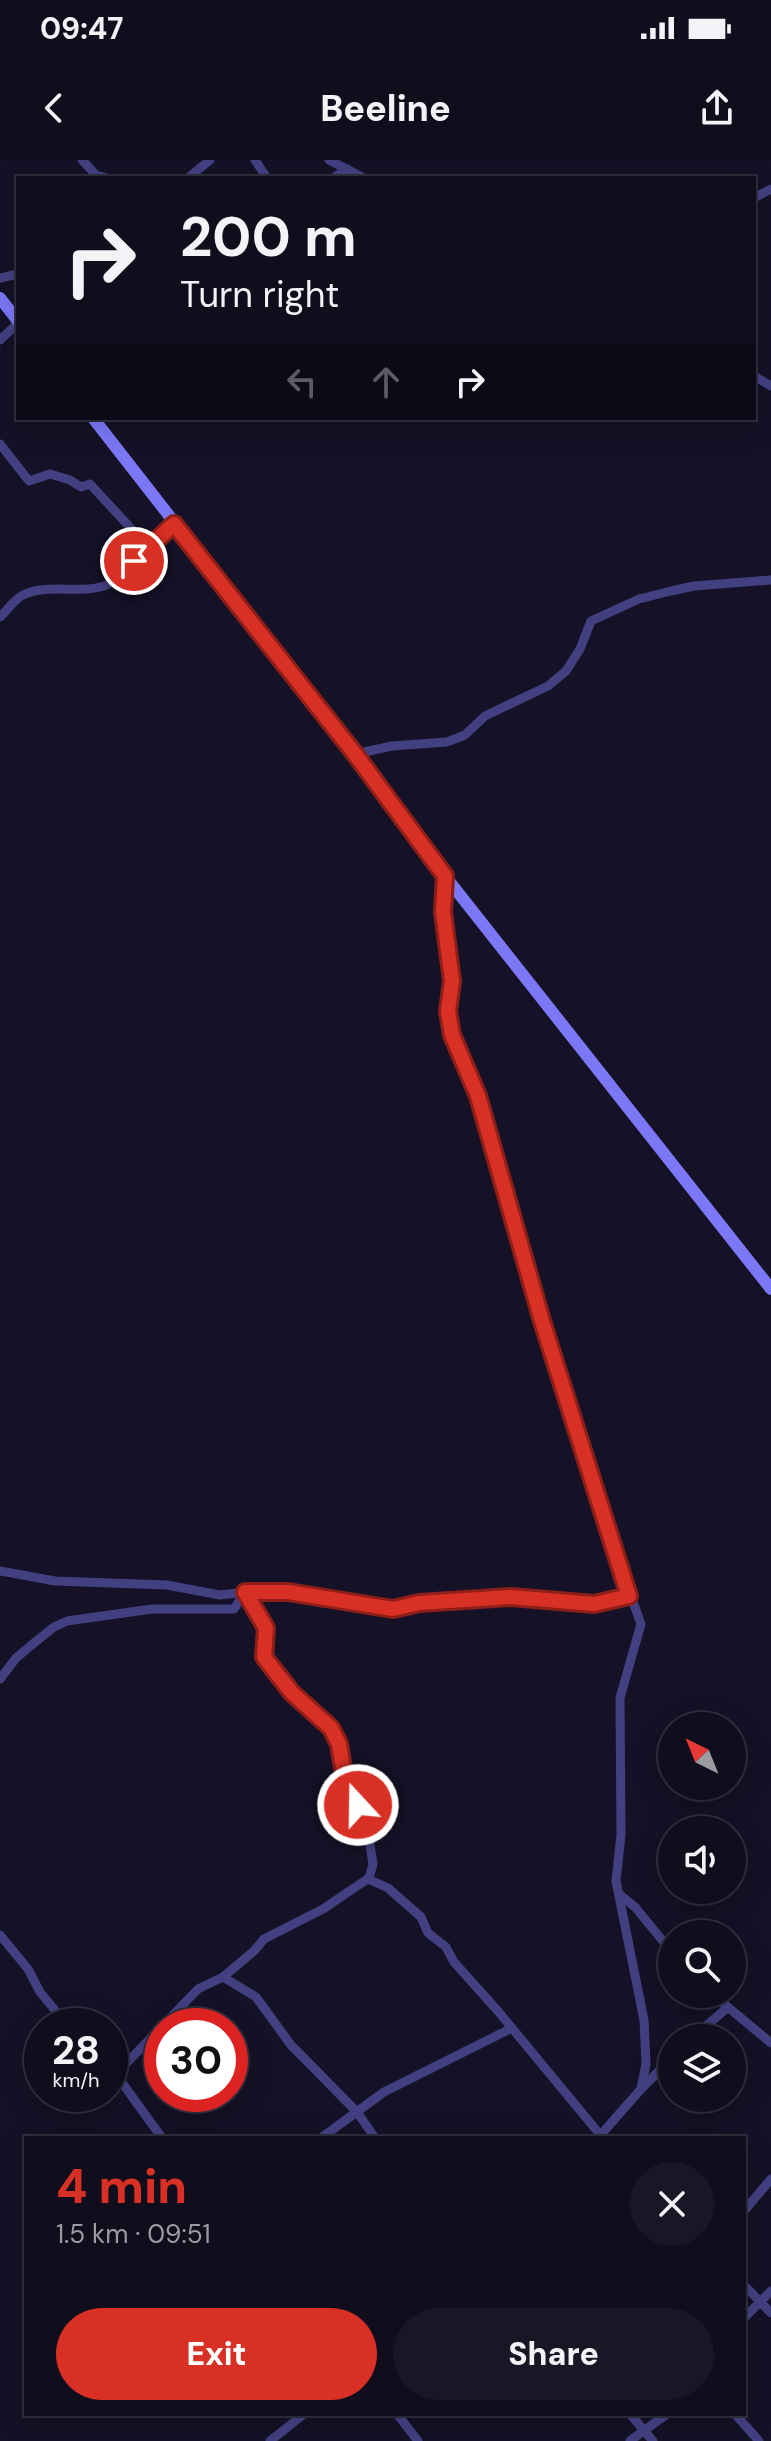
<!DOCTYPE html>
<html lang="en">
<head>
<meta charset="utf-8">
<style>
  body { margin:0; font-family:"DM Sans",sans-serif; background:#191625; color:#f1f3f6; height:100vh; display:flex; flex-direction:column; font-size:30px; white-space:nowrap }
  * { box-sizing:border-box; margin:0 }
  p { font-size:26px; color:#9c9ca3 }
  .icon { flex:none; width:44px; height:44px; fill:none; stroke:currentColor; stroke-width:2; stroke-linecap:round; stroke-linejoin:round }
  .map { position:relative; flex:1; overflow:hidden }
  .panel { position:absolute; left:24px; top:1976px; width:722px; height:280px; display:flex; flex-direction:column; background:#100d1c; border-radius:0px; box-shadow:0 8px 32px #0002,0 0 0 2px #302d3b }
  .panel>* { flex:none }
  .hud { position:absolute; left:16px; top:16px; width:740px; height:244px; border-radius:0px; box-shadow:0 8px 32px #0002,0 0 0 2px #302d3b; background:#100d1c; color:#f1f3f6; overflow:hidden }
  .needle { width:52px; rotate:317deg }
  .buttons { position:absolute; left:658px; top:1552px; display:grid; gap:16px }
  .buttons a { display:grid; place-items:center; width:88px; height:88px; border-radius:50%; background:#100d1c; box-shadow:0 8px 32px #0002,0 0 0 2px #302d3b; font-size:40px }
  .speed { position:absolute; left:24px; top:1848px; display:flex; gap:16px; font-size:40px; font-weight:700; text-align:center }
  .speed>* { display:grid; place-content:center; width:104px; height:104px; border-radius:50%; background:#100d1c; box-shadow:0 8px 32px #0002,0 0 0 2px #302d3b; line-height:1 }
  .speed small { font-size:20px; font-weight:400 }
  .speed .limit { border:12px solid #d22; background:#fff; color:#111 }
  .pin { position:absolute; display:grid; place-items:center; width:68px; height:68px; color:#fff; margin:-34px; border:4px solid #fff; border-radius:50%; box-shadow:0 2px 8px #0007 }
  .me { position:absolute; width:88px; margin:-44px; rotate:339deg; stroke-linejoin:round; filter:drop-shadow(0 0 6px #0008) }
  .turn { display:flex; align-items:center; gap:28px; height:168px; padding:0 32px; font-size:36px }
  .turn .icon { width:104px; height:104px; stroke-width:2.5 }
  .turn b { display:block; font-size:56px; line-height:68px }
  .lanes { display:flex; align-items:center; height:76px; padding:0 32px; background:#0003; justify-content:center; gap:40px; direction:ltr }
  .lanes .off { opacity:.35 }
  .round { display:grid; place-items:center; flex:none; width:84px; height:84px; border-radius:42px; background:#191625 }
  .head { display:flex; align-items:center; justify-content:space-between; height:136px; padding:0 32px }
  h1 { font-size:48px; font-weight:800; line-height:60px; color:#d93025 }
  .primary-button { display:flex; gap:16px; margin-top:auto; padding:16px 32px }
  .primary-button a { flex:1; height:92px; border-radius:48px; background:#d93025; color:#fff; font-size:32px; font-weight:800; line-height:92px; text-align:center }
  .primary-button a+a { background:#191625; color:#f1f3f6 }
  .status { display:flex; justify-content:space-between; align-items:center; height:56px; padding:0 40px; background:#100d1c; direction:ltr }
  .status svg { height:22px; fill:currentColor }
  header { display:flex; justify-content:space-between; align-items:center; height:104px; padding:0 32px; background:#100d1c; font-size:36px; font-weight:800 }
  .map>svg:first-child { display:block }
  .lines { fill:none; stroke-linecap:round; stroke-linejoin:round }
  .street { stroke:#434082; stroke-width:9 }
  .secondary { stroke:#7c77f5; stroke-width:12 }
  .route-casing { stroke:#8d1f18; stroke-width:20 }
  .route { stroke:#d93025; stroke-width:14 }
</style>
</head>
<body>
<div class="status"><b>09:47</b><svg viewBox="0 0 49 12"><path d="M0 12V9h3v3zM5 12V6h3v6zM10 12V3h3v9zM15 12V0h3v12zM26 1h20v11H26zM47 4h2v5h-2z"/></svg></div>
<header><svg class="icon" aria-label="back" viewBox="0 0 24 24"><path d="M15 5l-7 7 7 7"/></svg>Beeline<svg class="icon" aria-label="share" viewBox="0 0 24 24"><path d="M12 15V3M7 8l5-5 5 5M5 13v7h14v-7"/></svg></header>
<div class="map">
<svg width="771" height="2281" viewBox="0 0 771 2281">
  <rect width="100%" height="100%" fill="#151126"/>
  <g class="lines">
    <g class="street">
      <polyline points="82,0 96,15 107,18"/>
      <polyline points="255,0 267,18"/>
      <polyline points="329,0 364,18"/>
      <polyline points="188,18 210,0"/>
      <polyline points="333,18 347,9"/>
      <polyline points="754,38 771,29"/>
      <polyline points="0,118 18,114"/>
      <polyline points="0,180 18,163"/>
      <polyline points="754,216 771,226"/>
      <polyline points="0,284 29,321 50,314 70,320 81,327 90,324 149,388"/>
      <path d="M0,457C8,450 13,440 23,435C50,422 82,436 109,424C123,418 161,377 174,364"/>
      <polyline points="355,594 392,586 447,582 465,575 485,556 548,526 566,511 580,489 591,461 639,439 671,431 694,426 771,420"/>
      <polyline points="445,716 443,752 452,821 448,851 452,875 478,936 542,1161 601,1353 641,1464 620,1538 621,1675 616,1721 644,1860 646,1904 641,1929 598,1978"/>
      <polyline points="0,1411 55,1421 167,1425 220,1435 255,1431 288,1432 393,1449 419,1443 511,1437 594,1444 629,1436"/>
      <polyline points="0,1519 16,1498 34,1483 54,1467 67,1461 152,1449 234,1449 245,1432"/>
      <polyline points="368,1719 388,1728 421,1757 428,1773 446,1787 454,1802 497,1850 602,1977"/>
      <polyline points="619,1734 635,1747 672,1792"/>
      <polyline points="0,1775 28,1809 40,1832 68,1866"/>
      <polyline points="223,1817 256,1837 291,1885 357,1952 375,1978"/>
      <polyline points="712,1834 771,1883"/>
      <polyline points="692,1878 727,1848"/>
      <polyline points="110,1906 162,1978"/>
      <polyline points="117,1913 198,1829 223,1817 254,1791 264,1779 323,1749 369,1718 373,1704 369,1679 349,1627 339,1584 331,1568 292,1533 264,1497 266,1468 245,1434"/>
      <polyline points="641,1929 672,1898"/>
      <polyline points="321,1978 384,1932 512,1868"/>
      <polyline points="744,2051 771,2019"/>
      <polyline points="744,2125 771,2153"/>
      <polyline points="744,2158 771,2131"/>
      <polyline points="397,2254 418,2281"/>
      <polyline points="630,2254 653,2281"/>
      <polyline points="735,2254 759,2281"/>
      <polyline points="270,2281 304,2254"/>
      <polyline points="630,2281 667,2254"/>
    </g>
    <g class="secondary">
      <polyline points="0,138 18,161"/>
      <polyline points="93,258 355,594 445,716 771,1129"/>
    </g>
  </g>
  <g class="lines">
    <g class="route-casing">
      <polyline id="route" points="134,401 174,364 355,594 445,716 443,752 452,821 448,851 452,875 478,936 542,1161 629,1436 594,1444 511,1437 419,1443 393,1449 288,1432 245,1432 266,1468 264,1497 292,1533 331,1568 339,1584 343,1608 358,1645"/>
    </g>
    <use href="#route" class="route"/>
  </g>
</svg>
<div class="buttons">
<a><svg class="needle" viewBox="-14 -14 28 28"><path d="M0-13l5 13h-10z" fill="#e53935"/><path d="M0 13l5-13h-10z" fill="#9c9ca3"/></svg></a>
<a><svg class="icon" aria-label="sound" viewBox="0 0 24 24"><path d="M4 9h4l5-4v14l-5-4H4zM17 9q2 3 0 6"/></svg></a>
<a><svg class="icon" aria-label="search" viewBox="0 0 24 24"><circle cx="10" cy="10" r="6"/><path d="M15 15l6 6"/></svg></a>
<a><svg class="icon" aria-label="layers" viewBox="0 0 24 24"><path d="M12 4l9 5-9 5-9-5zM3 14l9 5 9-5"/></svg></a>
</div>
<div class="speed"><div>28<small>km/h</small></div><div class="limit">30</div></div>
<div class="pin" style="left:134px;top:401px;background:#d93025"><svg class="icon" aria-label="arrive" viewBox="0 0 24 24"><path d="M6 21V4h12l-3 4 3 4H6"/></svg></div>
<svg class="me" style="left:358px;top:1645px" viewBox="-20 -20 40 40"><circle r="17" fill="#d93025" stroke="#fff" stroke-width="3"/><path d="M0-11L8 9 0 5-8 9z" fill="#fff"/></svg>
<div class="hud">
<div class="turn"><svg class="icon" aria-label="right" viewBox="0 0 24 24"><path d="M7 20v-9h11M14 6l5 5-5 5"/></svg><div><b>200 m</b>Turn right</div></div>
<div class="lanes"><svg class="icon off" aria-label="left" viewBox="0 0 24 24"><path d="M17 20v-9H6M10 6l-5 5 5 5"/></svg><svg class="icon off" aria-label="ahead" viewBox="0 0 24 24"><path d="M12 20V5M6 11l6-6 6 6"/></svg><svg class="icon" aria-label="right" viewBox="0 0 24 24"><path d="M7 20v-9h11M14 6l5 5-5 5"/></svg></div>
</div>
<section class="panel">
<div class="head"><div><h1>4 min</h1><p>1.5 km · 09:51</p></div><a class="round"><svg class="icon" aria-label="close" viewBox="0 0 24 24"><path d="M6 6l12 12M18 6L6 18"/></svg></a></div>
<div class="primary-button"><a>Exit</a><a>Share</a></div>
</section>
</div>
</body>
</html>
